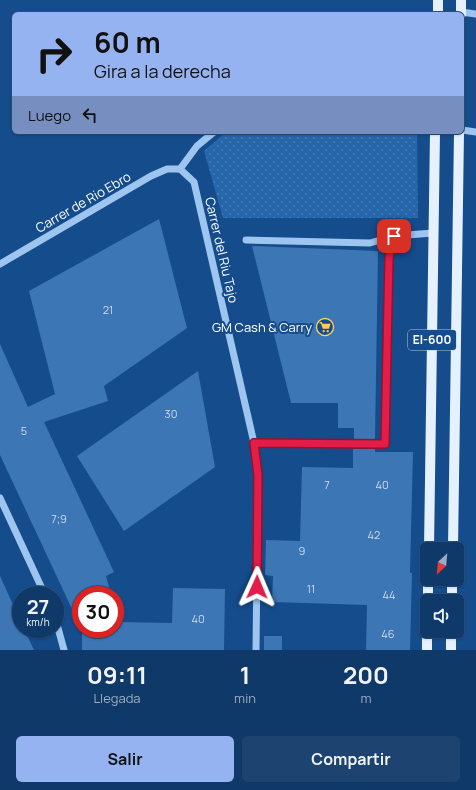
<!DOCTYPE html>
<html lang="es">
<head>
<meta charset="utf-8">
<style>
  body { margin:0; font-family:Manrope,sans-serif; background:#1d4471; color:#f1f3f6; height:100vh; display:flex; flex-direction:column; font-size:15px; white-space:nowrap }
  * { box-sizing:border-box; margin:0 }
  p { font-size:13px; color:#9bacc0 }
  .icon { flex:none; width:22px; height:22px; fill:none; stroke:currentColor; stroke-width:2; stroke-linecap:round; stroke-linejoin:round }
  .map { position:relative; height:650px; overflow:hidden }
  .side { display:flex; flex-direction:column; background:#0f3969; flex:1 }
  .side>* { flex:none }
  .hud { position:absolute; left:12px; top:12px; width:452px; height:122px; border-radius:6px; box-shadow:0 1px 3px #0004,0 0 0 1px #2f537d; background:#95b2f1; color:#111; overflow:hidden }
  .needle { width:26px; rotate:206deg }
  .tools { position:absolute; left:420px; top:542px; display:grid; gap:8px }
  .tools a { display:grid; place-items:center; width:44px; height:44px; border-radius:6px; background:#0f3969; box-shadow:0 1px 3px #0004,0 0 0 1px #2f537d; font-size:20px }
  .speed { position:absolute; left:12px; top:586px; display:flex; gap:8px; font-size:20px; font-weight:700; text-align:center }
  .speed>* { display:grid; place-content:center; width:52px; height:52px; border-radius:50%; background:#0f3969; box-shadow:0 1px 3px #0004,0 0 0 1px #2f537d; line-height:1 }
  .speed small { font-size:10px; font-weight:400 }
  .speed .limit { border:6px solid #d22; background:#fff; color:#111 }
  .pin { position:absolute; display:grid; place-items:center; width:34px; height:34px; color:#fff; margin:-17px; border-radius:8px; box-shadow:0 2px 6px #0006 }
  .me { position:absolute; width:44px; margin:-22px; rotate:1deg; stroke-linejoin:round; filter:drop-shadow(0 0 3px #0008) }
  .turn { display:flex; align-items:center; gap:14px; height:84px; padding:0 16px; font-size:18px }
  .turn .icon { width:52px; height:52px; stroke-width:2.5 }
  .turn b { display:block; font-size:28px; line-height:34px }
  .then { display:flex; align-items:center; height:38px; padding:0 16px; background:#0003; gap:8px; font-size:15px }
  .eta { display:flex; justify-content:space-evenly; align-items:center; height:68px; text-align:center }
  .eta b { font-size:24px; font-weight:700; line-height:28px }
  .button { display:flex; gap:8px; margin-top:auto; padding:8px 16px }
  .button a { flex:1; height:46px; border-radius:6px; background:#95b2f1; color:#111; font-size:16px; font-weight:700; line-height:46px; text-align:center }
  .button a+a { background:#1d4471; color:#f1f3f6 }
  .map>svg:first-child { display:block }
  .grass { fill:url(#grass-dots) }
  .building { fill:#3d76b5 }
  .lines { fill:none; stroke-linecap:round; stroke-linejoin:round }
  .minor { stroke:#9dc5f0; stroke-width:7 }
  .major { stroke:#e6f1ff; stroke-width:10 }
  .route-casing { stroke:#92132f; stroke-width:10 }
  .route { stroke:#e11d48; stroke-width:7 }
  .labels { text-anchor:middle; stroke-width:4; stroke-linejoin:round; paint-order:stroke }
  .number-label { font-size:11px; fill:#ceddec }
  .shield { fill:#144c8c; stroke:#b8c9dc; stroke-width:1 }
  .shield-label { font-size:12px; font-weight:bold; fill:#fff }
  .street-label { font-size:13px; fill:#fff; stroke:#144c8c }
  .poi-label { font-size:13px; fill:#fff; stroke:#144c8c; text-anchor:end }
</style>
</head>
<body>
<div class="map">
<svg width="476" height="650" viewBox="0 0 476 650">
  <defs>
    <pattern id="grass-dots" width="8" height="8" patternUnits="userSpaceOnUse"><rect width="8" height="8" fill="#2666ab"/><path d="M2 2h.1M6 6h.1" fill="none" stroke="#477db8" stroke-width="1.8" stroke-linecap="round"/></pattern>
  </defs>
  <rect width="100%" height="100%" fill="#144c8c"/>
  <polygon class="grass" points="226,132 417,132 418,218 223,218 204,151"/>
  <g class="building">
    <polygon points="159,219 187,328 104,386 108,401 44,422 114,572 106,576 111,595 81,595 81,605 72,609 0,455 0,344 28,407 55,394 29,291"/>
    <polygon points="252,246 378,251 375,439 354,439 354,428 338,428 338,403 291,403"/>
    <polygon points="198,371 215,467 124,531 77,456"/>
    <polygon points="353,449 375,449 375,452 413,452 410,573 412,573 410,650 366,650 367,605 272,602 273,576 265,575 266,540 300,541 302,467 353,468"/>
    <polygon points="0,576 21,622 21,629 24,629 34,650 0,650"/>
    <polygon points="173,588 225,589 224,650 82,650 82,629 115,629 115,622 172,623"/>
    <rect x="264" y="636" width="18" height="14"/>
  </g>
  <g class="lines">
    <g class="minor">
      <polyline points="461,12 476,14"/>
      <polyline points="462,130 476,132"/>
      <polyline points="180,169 194,182 254,443 258,475 256,650"/>
      <polyline points="180,169 197,146 214,132"/>
      <polyline points="246,240 370,243 394,236"/>
      <polyline points="0,264 151,176 167,169 180,169"/>
      <polyline points="254,443 385,444 389,258 394,236 433,233"/>
      <polyline points="0,498 45,595"/>
      <polyline points="55,617 64,650"/>
    </g>
    <g class="major">
      <polyline points="438,14 438,0"/>
      <polyline points="461,14 461,0"/>
      <polyline points="429,549 435,132"/>
      <polyline points="453,549 459,132"/>
      <polyline points="428,601 428,579"/>
      <polyline points="452,601 452,579"/>
      <polyline points="427,650 427,631"/>
      <polyline points="451,650 451,631"/>
    </g>
  </g>
  <g class="lines">
    <g class="route-casing">
      <polyline id="route" points="257,587 258,475 254,443 385,444 389,258 394,236"/>
    </g>
    <use href="#route" class="route"/>
  </g>
  <defs>
    <g id="supermarket-ring" transform="scale(0.9)"><circle r="9.5" fill="#144c8c" stroke="#ffcc5c" stroke-width="1.5"/><path d="M-6-5.5h2.5l.6 2H6L4.5 2H-2.5L-4.4-4H-6ZM-1.5 3.2a1.3 1.3 0 1 0 .1 0ZM3 3.2a1.3 1.3 0 1 0 .1 0Z" fill="#ffcc5c"/></g>
  </defs>
  <g fill-rule="evenodd">
    <use href="#supermarket-ring" x="325" y="327"/>
  </g>
  <g class="labels">
    <g class="number-label">
      <text x="108" y="314">21</text>
      <text x="171" y="418">30</text>
      <text x="24" y="435">5</text>
      <text x="327" y="489">7</text>
      <text x="382" y="489">40</text>
      <text x="59" y="523">7;9</text>
      <text x="374" y="539">42</text>
      <text x="302" y="555">9</text>
      <text x="311" y="593">11</text>
      <text x="389" y="599">44</text>
      <text x="198" y="623">40</text>
      <text x="388" y="638">46</text>
    </g>
    <rect class="shield" x="408" y="330" width="48" height="20" rx="3"/>
    <g class="shield-label">
      <text x="432" y="344">EI-600</text>
    </g>
    <g class="street-label">
      <text transform="translate(83 202) rotate(-30)" y="5">Carrer de Rio Ebro</text>
      <text transform="translate(222 250) rotate(77)" y="5">Carrer del Riu Tajo</text>
    </g>
    <g class="poi-label">
      <text x="312" y="332">GM Cash &amp; Carry</text>
    </g>
  </g>
</svg>
<div class="tools">
<a><svg class="needle" viewBox="-14 -14 28 28"><path d="M0-13l5 13h-10z" fill="#e53935"/><path d="M0 13l5-13h-10z" fill="#9bacc0"/></svg></a>
<a><svg class="icon" aria-label="sound" viewBox="0 0 24 24"><path d="M4 9h4l5-4v14l-5-4H4zM17 9q2 3 0 6"/></svg></a>
</div>
<div class="speed"><div>27<small>km/h</small></div><div class="limit">30</div></div>
<div class="pin" style="left:394px;top:236px;background:#d93025"><svg class="icon" aria-label="arrive" viewBox="0 0 24 24"><path d="M6 21V4h12l-3 4 3 4H6"/></svg></div>
<svg class="me" style="left:257px;top:587px" viewBox="-20 -20 40 40"><path d="M0-17L14 15 0 8-14 15z" fill="#e11d48" stroke="#fff" stroke-width="4"/></svg>
<div class="hud">
<div class="turn"><svg class="icon" aria-label="right" viewBox="0 0 24 24"><path d="M7 20v-9h11M14 6l5 5-5 5"/></svg><div><b>60 m</b>Gira a la derecha</div></div>
<div class="then">Luego<svg class="icon" aria-label="left" viewBox="0 0 24 24"><path d="M17 20v-9H6M10 6l-5 5 5 5"/></svg></div>
</div>
</div>
<section class="side">
<div class="eta">
<div><b>09:11</b><p>Llegada</p></div>
<div><b>1</b><p>min</p></div>
<div><b>200</b><p>m</p></div>
</div>
<div class="button"><a>Salir</a><a>Compartir</a></div>
</section>
</body>
</html>
